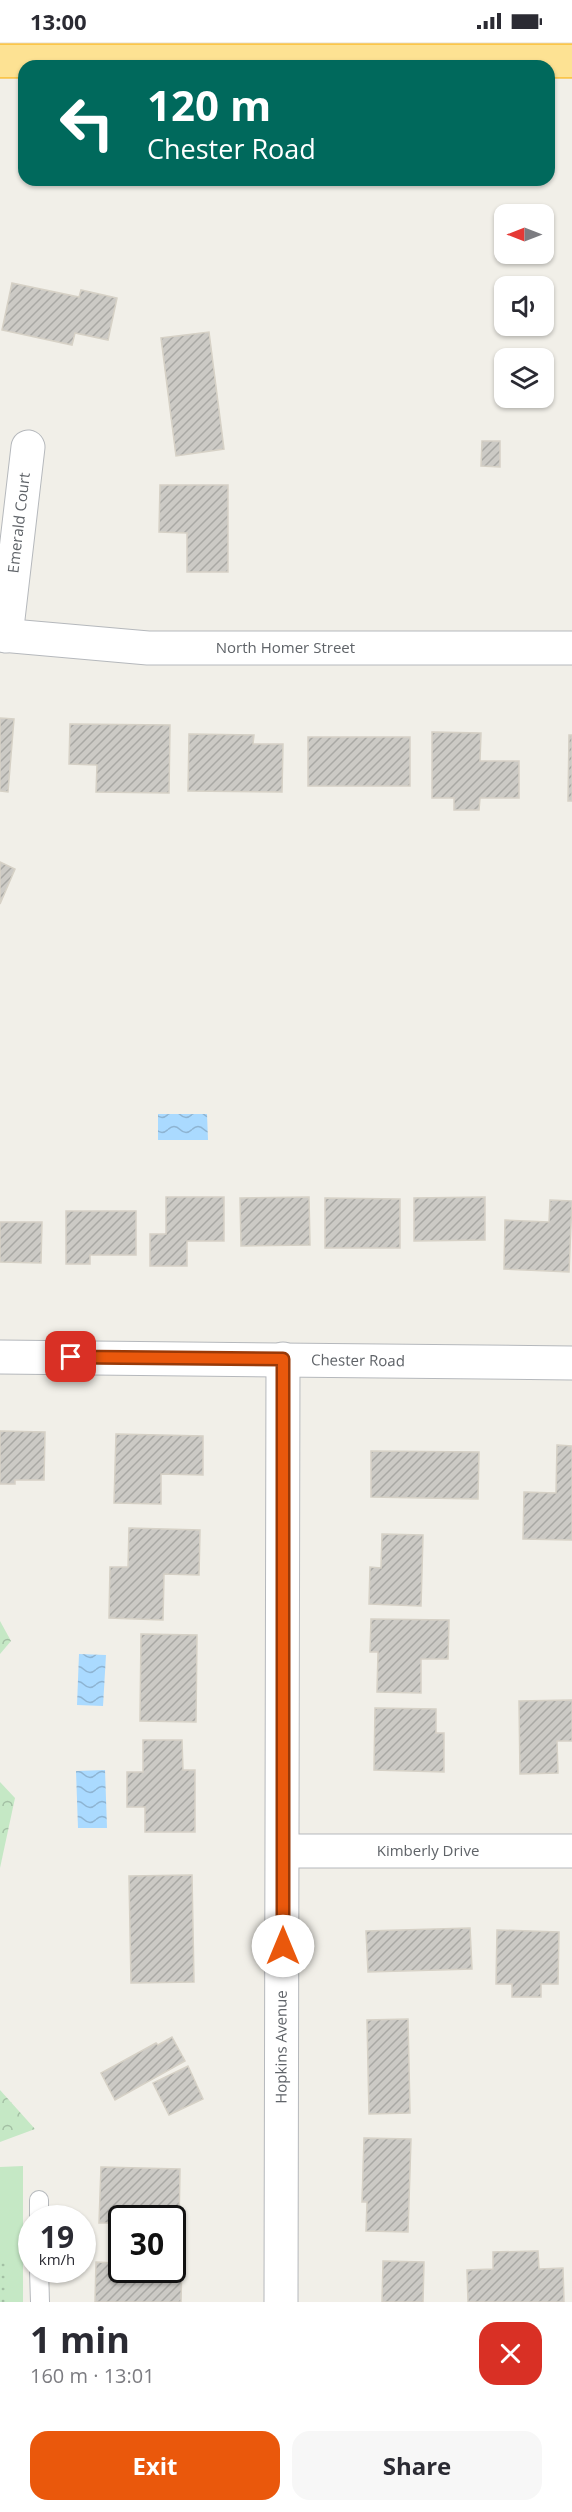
<!DOCTYPE html>
<html lang="en">
<head>
<meta charset="utf-8">
<style>
  body { margin:0; font-family:"Open Sans",sans-serif; background:#f7f7f7; color:#2b2b33; height:100vh; display:flex; flex-direction:column; font-size:22px; white-space:nowrap }
  * { box-sizing:border-box; margin:0 }
  p { font-size:20px; color:#7c7c81 }
  .icon { flex:none; width:33px; height:33px; fill:none; stroke:currentColor; stroke-width:2; stroke-linecap:round; stroke-linejoin:round }
  .map { position:relative; height:2260px; overflow:hidden }
  .drawer { display:flex; flex-direction:column; background:#fff; flex:1 }
  .drawer>* { flex:none }
  .hud { position:absolute; left:18px; top:18px; width:537px; height:126px; border-radius:18px; box-shadow:0 2px 4px #0004; background:#00695c; color:#fff; overflow:hidden }
  .needle { width:39px; rotate:270deg }
  .controls { position:absolute; left:494px; top:162px; display:grid; gap:12px }
  .controls a { display:grid; place-items:center; width:60px; height:60px; border-radius:12px; background:#fff; box-shadow:0 2px 4px #0004; font-size:30px }
  .speed { position:absolute; left:18px; top:2163px; display:flex; gap:12px; font-size:30px; font-weight:700; text-align:center }
  .speed>* { display:grid; place-content:center; width:78px; height:78px; border-radius:50%; background:#fff; box-shadow:0 2px 4px #0004; line-height:1 }
  .speed small { font-size:15px; font-weight:400 }
  .speed .limit { border:3px solid #111; border-radius:9px; background:#fff; color:#111 }
  .pin { position:absolute; display:grid; place-items:center; width:51px; height:51px; color:#fff; margin:-26px; border-radius:12px; box-shadow:0 3px 9px #0006 }
  .me { position:absolute; width:66px; margin:-33px; rotate:0deg; stroke-linejoin:round; filter:drop-shadow(0 0 4px #0008) }
  .turn { display:flex; align-items:center; gap:21px; height:126px; padding:0 30px; font-size:27px }
  .turn .icon { width:78px; height:78px; stroke-width:2.5 }
  .turn b { display:block; font-size:42px; line-height:51px }
  .round { display:grid; place-items:center; flex:none; width:63px; height:63px; border-radius:18px; background:#f7f7f7 }
  .overview { display:flex; align-items:center; justify-content:space-between; height:102px; padding:0 30px }
  h1 { font-size:36px; font-weight:700; line-height:45px }
  .cta { display:flex; gap:12px; margin-top:auto; padding:12px 30px }
  .cta a { flex:1; height:69px; border-radius:18px; background:#ea580c; color:#fff; font-size:24px; font-weight:700; line-height:69px; text-align:center }
  .cta a+a { background:#f7f7f7; color:#2b2b33 }
  .status { display:flex; justify-content:space-between; align-items:center; height:42px; padding:0 30px; background:#fff; direction:ltr }
  .status svg { height:16px; fill:currentColor }
  .map>svg:first-child { display:block }
  .forest { fill:url(#forest-crowns) }
  .park { fill:#c5e8c5 }
  .garden { fill:url(#garden-dots) }
  .water { fill:url(#water-waves) }
  .building { fill:url(#building-hatch); stroke:#d6d1c6; stroke-width:1.5 }
  .lines { fill:none; stroke-linecap:round; stroke-linejoin:round }
  .lane-casing { stroke:#b5b8bc; stroke-width:20 }
  .street-casing { stroke:#b5b8bc; stroke-width:35 }
  .highway-casing { stroke:#f9ab00; stroke-width:35 }
  .lane { stroke:#fff; stroke-width:18 }
  .street { stroke:#fff; stroke-width:33 }
  .highway { stroke:#fde293; stroke-width:33 }
  .route-casing { stroke:#983908; stroke-width:15 }
  .route { stroke:#ea580c; stroke-width:10 }
  .labels { text-anchor:middle; stroke-width:6; stroke-linejoin:round; paint-order:stroke }
  .street-label { font-size:15px; fill:#5f6368; stroke:#fff }
</style>
</head>
<body>
<div class="status"><b>13:00</b><svg viewBox="0 0 49 12"><path d="M0 12V9h3v3zM5 12V6h3v6zM10 12V3h3v9zM15 12V0h3v12zM26 1h20v11H26zM47 4h2v5h-2z"/></svg></div>
<div class="map">
<svg width="572" height="2260" viewBox="0 0 572 2260">
  <defs>
    <pattern id="forest-crowns" width="20" height="18" patternUnits="userSpaceOnUse" patternTransform="scale(1.5)"><rect width="20" height="18" fill="#c5e8c5"/><path d="M2 6a3 3 0 1 1 6 0M12 15a3 3 0 1 1 6 0" fill="none" stroke="#a3c0a4"/></pattern>
    <pattern id="garden-dots" width="8" height="8" patternUnits="userSpaceOnUse" patternTransform="scale(1.5)"><rect width="8" height="8" fill="#c5e8c5"/><path d="M2 2h.1M6 6h.1" fill="none" stroke="#a3c0a4" stroke-width="1.8" stroke-linecap="round"/></pattern>
    <pattern id="water-waves" width="16" height="10" patternUnits="userSpaceOnUse" patternTransform="scale(1.5)"><rect width="16" height="10" fill="#aadaff"/><path d="M0 5q4-4 8 0t8 0" fill="none" stroke="#8eb4d2"/></pattern>
    <pattern id="building-hatch" width="6" height="6" patternUnits="userSpaceOnUse" patternTransform="scale(1.5)"><rect width="6" height="6" fill="#cccac5"/><path d="M-1 1l2-2M0 6l6-6M5 7l2-2" fill="none" stroke="#a9a8a4"/></pattern>
  </defs>
  <rect width="100%" height="100%" fill="#f1efe8"/>
  <g class="forest">
    <polygon points="0,1579 11,1599 0,1612"/>
    <polygon points="0,1740 15,1756 0,1826"/>
    <polygon points="0,2048 35,2087 0,2100"/>
  </g>
  <polygon class="park" points="23,2124 23,2260 0,2260 0,2125"/>
  <polygon class="garden" points="0,2214 5,2214 6,2260 0,2260"/>
  <g class="water">
    <polygon points="158,1072 207,1072 208,1098 158,1098"/>
    <polygon points="79,1612 106,1613 103,1664 77,1663"/>
    <polygon points="105,1728 107,1786 78,1786 76,1729"/>
  </g>
  <g class="building">
    <polygon points="12,241 79,255 81,248 117,256 108,298 75,291 72,303 2,288"/>
    <polygon points="209,290 224,407 176,414 161,296"/>
    <polygon points="482,399 500,399 500,425 481,424"/>
    <polygon points="160,443 228,443 228,530 187,530 187,491 159,490"/>
    <polygon points="0,676 14,677 8,750 0,749"/>
    <polygon points="70,682 170,683 169,751 96,750 97,723 69,722"/>
    <polygon points="432,690 481,691 480,719 519,719 519,756 480,756 479,768 454,768 454,756 432,756"/>
    <polygon points="189,692 254,693 253,702 283,702 282,750 188,749"/>
    <polygon points="569,693 572,693 572,759 568,759"/>
    <rect x="308" y="695" width="102" height="49"/>
    <polygon points="0,820 15,827 0,862"/>
    <polygon points="166,1155 224,1155 224,1199 187,1199 187,1224 150,1224 150,1192 166,1192"/>
    <polygon points="309,1155 310,1203 241,1204 240,1156"/>
    <polygon points="485,1155 485,1198 414,1199 414,1156"/>
    <polygon points="325,1156 400,1157 400,1206 325,1206"/>
    <polygon points="550,1158 572,1159 569,1230 504,1227 505,1178 549,1180"/>
    <polygon points="66,1169 136,1169 136,1213 90,1213 90,1222 66,1222"/>
    <polygon points="0,1180 42,1180 41,1221 0,1220"/>
    <polygon points="0,1389 45,1390 44,1438 15,1438 15,1442 0,1442"/>
    <polygon points="116,1392 203,1394 203,1433 161,1432 161,1462 114,1461"/>
    <polygon points="557,1403 572,1404 572,1498 523,1497 524,1450 556,1451"/>
    <polygon points="371,1409 479,1410 478,1457 371,1455"/>
    <polygon points="129,1486 200,1488 199,1533 164,1532 163,1578 109,1576 110,1525 128,1525"/>
    <polygon points="382,1492 423,1493 421,1564 369,1562 370,1525 381,1526"/>
    <polygon points="371,1577 449,1578 448,1617 421,1617 421,1651 377,1650 378,1610 370,1610"/>
    <polygon points="141,1592 197,1593 196,1680 140,1679"/>
    <polygon points="572,1658 572,1699 557,1699 558,1731 520,1732 519,1659"/>
    <polygon points="375,1666 436,1667 436,1691 444,1691 444,1730 374,1728"/>
    <polygon points="143,1698 182,1698 183,1728 195,1728 195,1790 145,1790 145,1765 127,1765 127,1730 143,1730"/>
    <polygon points="192,1833 194,1940 131,1941 129,1834"/>
    <polygon points="470,1886 472,1927 368,1930 366,1889"/>
    <polygon points="497,1888 559,1890 558,1942 541,1942 541,1955 512,1955 512,1942 496,1942"/>
    <polygon points="408,1977 410,2071 369,2072 367,1978"/>
    <polygon points="172,1995 185,2019 115,2058 101,2031 156,2001 158,2003"/>
    <polygon points="188,2024 203,2057 169,2073 153,2041"/>
    <polygon points="364,2096 411,2097 408,2190 366,2189 367,2160 362,2160"/>
    <polygon points="101,2125 180,2127 179,2182 172,2182 172,2176 122,2176 122,2228 172,2228 172,2220 182,2220 181,2260 95,2260 96,2220 117,2221 117,2181 99,2181"/>
    <polygon points="538,2209 539,2227 563,2226 564,2260 468,2260 467,2228 493,2227 493,2210"/>
    <polygon points="383,2219 424,2220 423,2260 382,2260"/>
  </g>
  <g class="lines">
    <g class="lane-casing">
      <g id="lane">
        <polyline points="39,2158 39,2176"/>
        <polyline points="39,2228 40,2260"/>
      </g>
    </g>
    <g class="street-casing">
      <g id="street">
        <path id="s1" d="M0,593L148,606H572"/>
        <path id="s2" d="M6,594L28,405"/>
        <path id="s3" d="M0,1315L572,1321"/>
        <path id="s4" d="M284,1809H572"/>
        <path id="s5" d="M281,2260L283,1317"/>
      </g>
    </g>
    <g class="highway-casing">
      <polyline id="highway" points="0,19 572,19"/>
    </g>
    <use href="#lane" class="lane"/>
    <use href="#street" class="street"/>
    <use href="#highway" class="highway"/>
  </g>
  <g class="lines">
    <g class="route-casing">
      <polyline id="route" points="71,1315 283,1317 283,1904"/>
    </g>
    <use href="#route" class="route"/>
  </g>
  <g class="labels">
    <g class="street-label">
      <text dy="5" stroke="none"><textPath href="#s2" startOffset="114">Emerald Court</textPath></text>
      <text dy="5" stroke="none"><textPath href="#s1" startOffset="286">North Homer Street</textPath></text>
      <text dy="5" stroke="none"><textPath href="#s3" startOffset="358">Chester Road</textPath></text>
      <text dy="5" stroke="none"><textPath href="#s4" startOffset="144">Kimberly Drive</textPath></text>
      <text dy="5" stroke="none"><textPath href="#s5" startOffset="255">Hopkins Avenue</textPath></text>
    </g>
  </g>
</svg>
<div class="controls">
<a><svg class="needle" viewBox="-14 -14 28 28"><path d="M0-13l5 13h-10z" fill="#e53935"/><path d="M0 13l5-13h-10z" fill="#7c7c81"/></svg></a>
<a><svg class="icon" aria-label="sound" viewBox="0 0 24 24"><path d="M4 9h4l5-4v14l-5-4H4zM17 9q2 3 0 6"/></svg></a>
<a><svg class="icon" aria-label="layers" viewBox="0 0 24 24"><path d="M12 4l9 5-9 5-9-5zM3 14l9 5 9-5"/></svg></a>
</div>
<div class="speed"><div>19<small>km/h</small></div><div class="limit">30</div></div>
<div class="pin" style="left:71px;top:1315px;background:#d93025"><svg class="icon" aria-label="arrive" viewBox="0 0 24 24"><path d="M6 21V4h12l-3 4 3 4H6"/></svg></div>
<svg class="me" style="left:283px;top:1904px" viewBox="-20 -20 40 40"><circle r="19" fill="#fff"/><path d="M0-13L10 11 0 6-10 11z" fill="#ea580c"/></svg>
<div class="hud">
<div class="turn"><svg class="icon" aria-label="left" viewBox="0 0 24 24"><path d="M17 20v-9H6M10 6l-5 5 5 5"/></svg><div><b>120 m</b>Chester Road</div></div>
</div>
</div>
<section class="drawer">
<div class="overview"><div><h1>1 min</h1><p>160 m · 13:01</p></div><a class="round" style="background:#d93025;color:#fff"><svg class="icon" aria-label="close" viewBox="0 0 24 24"><path d="M6 6l12 12M18 6L6 18"/></svg></a></div>
<div class="cta"><a>Exit</a><a>Share</a></div>
</section>
</body>
</html>
